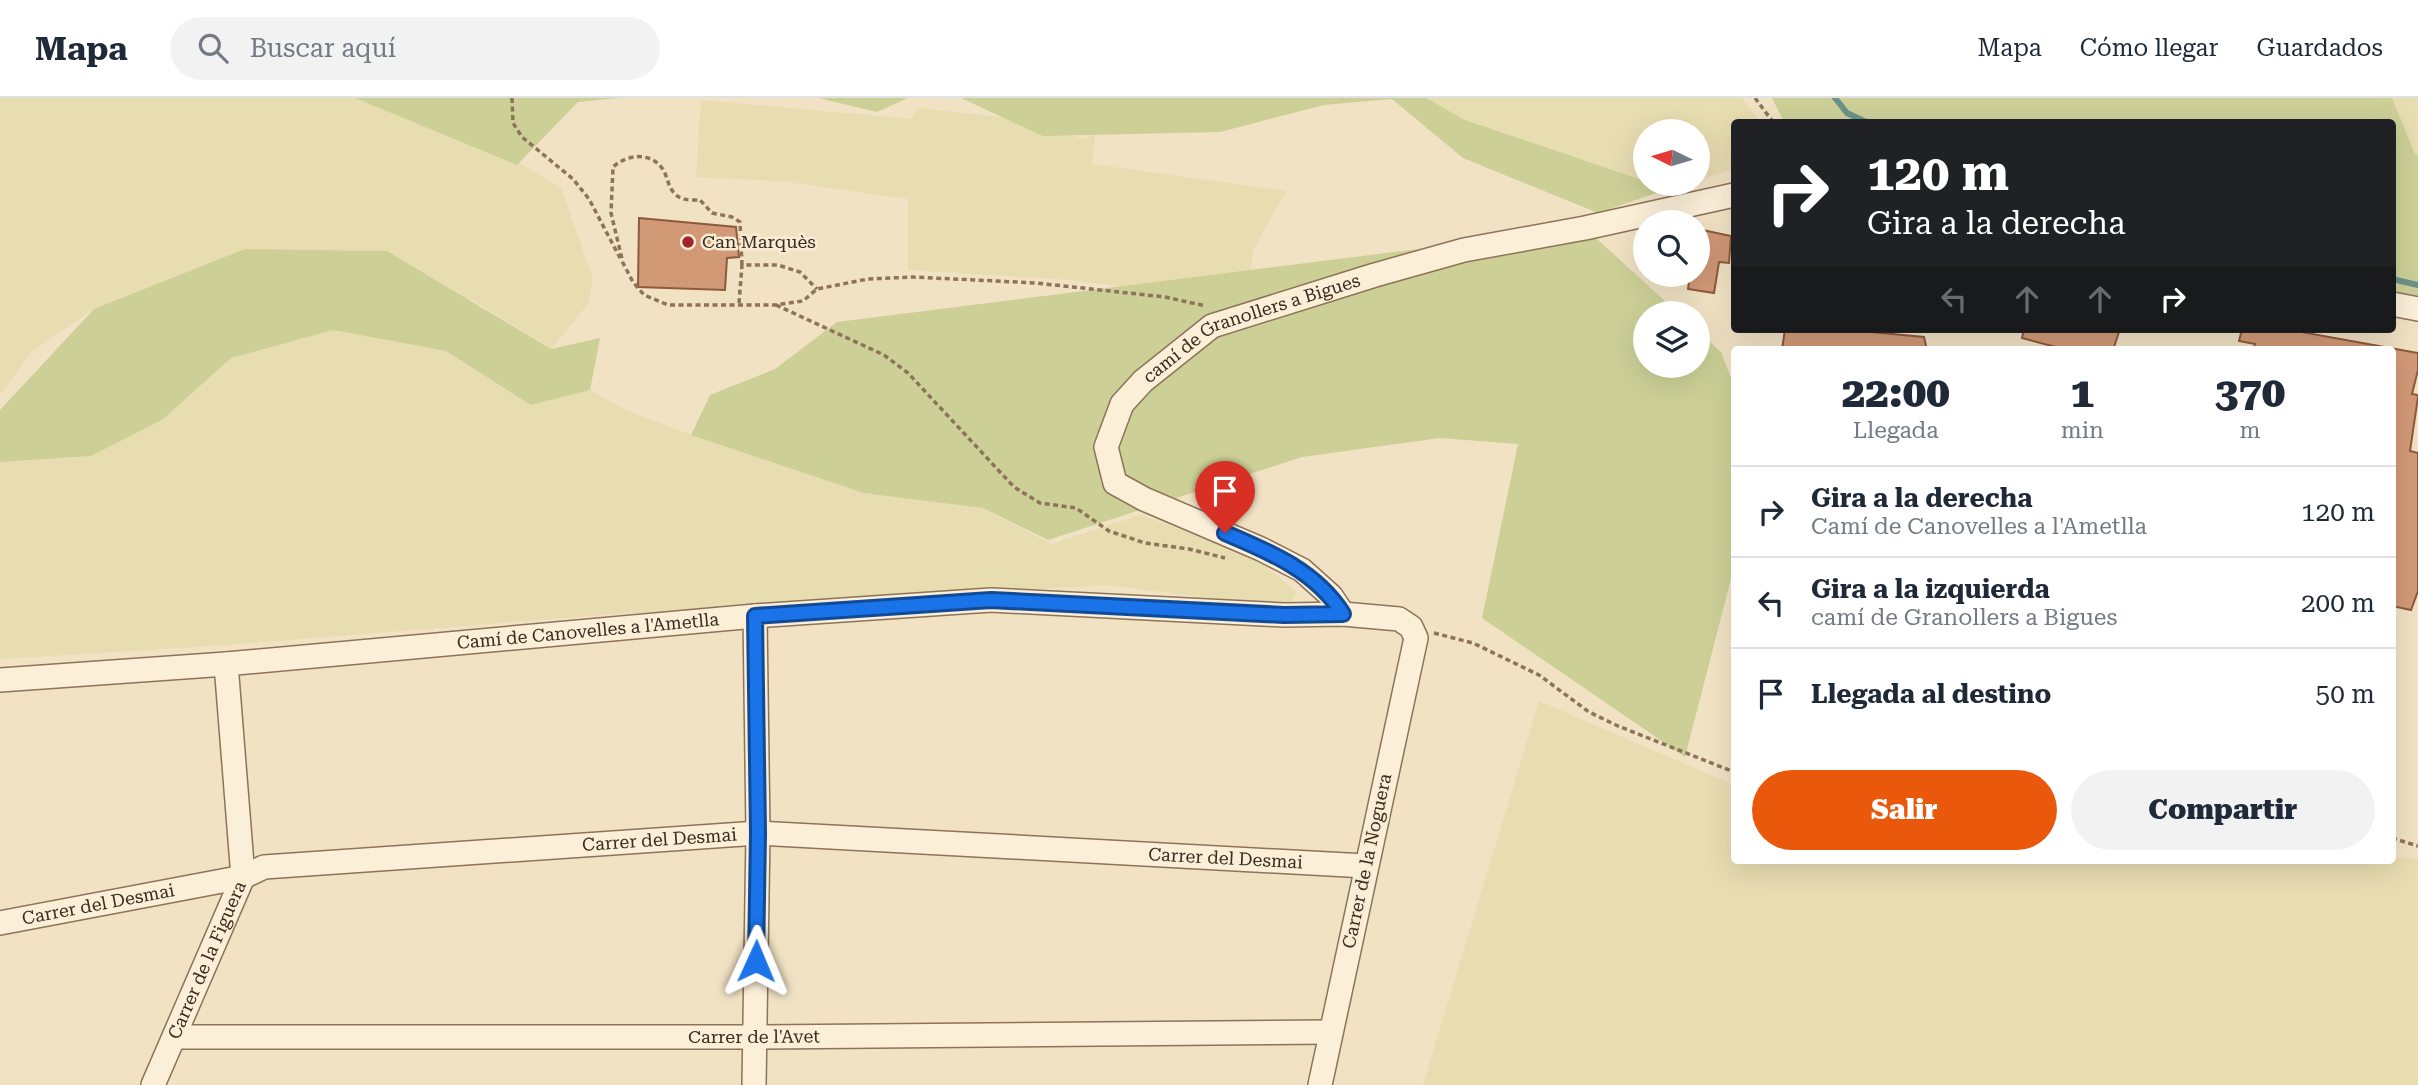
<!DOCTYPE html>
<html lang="es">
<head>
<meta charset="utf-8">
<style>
  body { margin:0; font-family:"Roboto Serif",serif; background:#f2f2f3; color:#1f2937; height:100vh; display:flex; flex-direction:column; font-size:26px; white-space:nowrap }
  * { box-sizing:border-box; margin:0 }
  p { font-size:23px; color:#747a83 }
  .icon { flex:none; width:38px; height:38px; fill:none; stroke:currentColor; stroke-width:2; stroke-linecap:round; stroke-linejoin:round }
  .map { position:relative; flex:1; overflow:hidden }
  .side { position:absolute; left:1731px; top:248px; width:665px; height:518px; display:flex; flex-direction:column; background:#fff; border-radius:7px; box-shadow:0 7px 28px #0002 }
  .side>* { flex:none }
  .guide { position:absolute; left:1731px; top:21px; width:665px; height:214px; border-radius:7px; box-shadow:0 7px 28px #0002; background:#202124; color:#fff; overflow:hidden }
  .needle { width:46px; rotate:275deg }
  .tools { position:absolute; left:1633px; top:21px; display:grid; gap:14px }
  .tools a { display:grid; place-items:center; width:77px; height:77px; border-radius:50%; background:#fff; box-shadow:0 7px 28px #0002; font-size:35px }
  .pin { position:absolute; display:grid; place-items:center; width:60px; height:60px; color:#fff; margin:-72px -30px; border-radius:50% 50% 50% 0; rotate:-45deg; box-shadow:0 0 7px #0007 }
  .pin .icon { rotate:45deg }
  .me { position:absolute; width:77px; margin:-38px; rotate:1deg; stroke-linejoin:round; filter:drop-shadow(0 0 5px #0008) }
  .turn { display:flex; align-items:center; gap:24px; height:147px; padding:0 21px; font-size:32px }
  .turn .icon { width:91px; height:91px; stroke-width:2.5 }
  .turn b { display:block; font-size:49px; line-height:60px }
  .lanes { display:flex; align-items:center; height:66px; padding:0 21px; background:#0003; justify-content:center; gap:35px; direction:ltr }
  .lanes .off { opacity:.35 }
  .eta { display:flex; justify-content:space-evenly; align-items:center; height:119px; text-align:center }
  .eta b { font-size:42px; font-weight:800; line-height:49px }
  .cta { display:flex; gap:14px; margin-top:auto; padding:14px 21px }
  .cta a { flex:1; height:80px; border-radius:42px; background:#ea580c; color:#fff; font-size:28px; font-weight:800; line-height:80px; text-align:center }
  .cta a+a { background:#f2f2f3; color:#1f2937 }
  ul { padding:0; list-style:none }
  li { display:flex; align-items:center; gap:21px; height:91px; padding:0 21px; border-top:2px solid #e0e1e3 }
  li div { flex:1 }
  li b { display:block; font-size:26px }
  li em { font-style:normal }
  header { display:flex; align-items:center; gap:42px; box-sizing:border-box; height:98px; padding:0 35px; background:#fff; border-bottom:2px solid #e0e1e3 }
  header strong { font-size:33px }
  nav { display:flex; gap:38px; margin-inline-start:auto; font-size:24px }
  .search { width:490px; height:63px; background:#f2f2f3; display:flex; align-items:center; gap:18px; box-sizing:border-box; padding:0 24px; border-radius:38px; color:#747a83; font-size:26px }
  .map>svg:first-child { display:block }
  .farmland { fill:#e8dcb1 }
  .green { fill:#ccd097 }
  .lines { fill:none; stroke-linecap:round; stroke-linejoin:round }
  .stream { stroke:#6c9388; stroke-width:6 }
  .building { fill:#d29977; stroke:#8e5a3d; stroke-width:2 }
  .street-casing { stroke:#8d7359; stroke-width:26 }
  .path { stroke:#8d7359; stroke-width:3.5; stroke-dasharray:5 3.5; stroke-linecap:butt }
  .street { stroke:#fbefd8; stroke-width:23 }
  .route-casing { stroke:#114b97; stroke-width:18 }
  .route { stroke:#1a73e8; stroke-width:12 }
  .poi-dot { fill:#a1242a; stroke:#f8ecd4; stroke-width:2.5 }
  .labels { text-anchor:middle; stroke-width:5; stroke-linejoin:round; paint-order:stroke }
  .poi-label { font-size:18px; fill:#3c2b1e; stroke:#f8ecd4; text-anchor:start }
  .street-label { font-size:18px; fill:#3c2b1e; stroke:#f8ecd4 }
</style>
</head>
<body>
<header>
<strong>Mapa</strong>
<div class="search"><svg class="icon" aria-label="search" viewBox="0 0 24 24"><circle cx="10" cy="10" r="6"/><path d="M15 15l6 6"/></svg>Buscar aquí</div>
<nav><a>Mapa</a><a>Cómo llegar</a><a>Guardados</a></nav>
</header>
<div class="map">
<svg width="2418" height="987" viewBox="0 0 2418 987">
  <rect width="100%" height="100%" fill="#f1e2c4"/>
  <g class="farmland">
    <polygon points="0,0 431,0 497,52 561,90 593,181 588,206 551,251 472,202 94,211 32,253 0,297"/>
    <polygon points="1426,0 1742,0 1760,24 1734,24 1734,71 1698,82 1698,33 1645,33 1645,83 1459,19"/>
    <polygon points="2392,0 2418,0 2418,57 2415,56"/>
    <polygon points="701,2 911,21 918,10 1029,22 1082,41 1095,37 1092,66 1286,93 1253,152 1248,205 1070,182 908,172 908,101 780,83 696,79"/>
    <polygon points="333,232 446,253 531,307 590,292 626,312 691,337 870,395 983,410 1051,446 1141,417 1253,459 1296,493 1290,510 1106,487 603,517 212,548 0,561 0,364 91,358 162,322 231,260"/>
    <polygon points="1539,603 1734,687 1734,763 2392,763 2392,759 2418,761 2418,987 1423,987"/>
  </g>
  <g class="green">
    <polygon points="355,0 619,0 578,4 517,67"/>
    <polygon points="818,0 908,0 877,14"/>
    <polygon points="961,0 1426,0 1463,21 1645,83 1645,86 1653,86 1668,91 1598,115 1463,60 1392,1 1324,7 1220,34 1043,38"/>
    <polygon points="1772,0 2392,0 2415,56 2418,57 2418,205 2392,199 2392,24 1784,24"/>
    <polygon points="1585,130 1678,215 1645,215 1645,268 1698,268 1698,233 1721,254 1734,288 1734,469 1685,659 1482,520 1518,346 1440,340 1302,359 1048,442 983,410 864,395 691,337 710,297 775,271 837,224"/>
    <polygon points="245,151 387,153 551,251 600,240 590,292 531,307 446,253 333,232 231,260 162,322 91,358 0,364 0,312 94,211"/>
  </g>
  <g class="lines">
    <g class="stream">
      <polyline points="1835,0 1847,15 1866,24"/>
      <polyline points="2392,181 2418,187"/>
    </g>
  </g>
  <g class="building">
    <polygon points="639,120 736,129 739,159 727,160 725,192 638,189"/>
    <polygon points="1698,131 1731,138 1729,165 1719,164 1714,195 1688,191 1690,177 1698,177"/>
    <polygon points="1785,231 1839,231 1924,239 1927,252 1782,252"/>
    <polygon points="2024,231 2120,231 2113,252 2067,252 2022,240"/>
    <polygon points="2242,231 2285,231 2418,255 2418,272 2412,296 2418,297 2418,299 2410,353 2418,355 2418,493 2411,512 2392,508 2392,252 2253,252 2255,246 2239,243"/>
  </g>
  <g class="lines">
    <g class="street-casing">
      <g id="street">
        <polyline points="2392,206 2418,211"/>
        <path id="s1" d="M1343,516L1331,498L1302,472L1261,451L1144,401L1115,385L1106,349L1122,306L1143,283L1212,228L1375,177L1464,152L1585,130L1734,97"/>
        <path id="s2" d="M0,582L226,566L755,518L991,502L1284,517L1343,516L1399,521L1411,529L1416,540L1320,987"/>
        <path id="s3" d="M0,825L243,779L264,769L758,735L1366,768"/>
        <path id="s4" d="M176,939H755L1331,934"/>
        <path id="s5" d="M153,987L243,779L226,566"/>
        <polyline points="754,987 758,735 755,518"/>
      </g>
    </g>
    <g class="path">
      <polyline points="512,0 513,25 522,39 573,81 589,101 620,160"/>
      <polyline points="1755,0 1773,24"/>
      <path d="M742,167L740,124L732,119L712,115L700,102C695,102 688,102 683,101C667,95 669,79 662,70C649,53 626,57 613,69L611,115L623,165L633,184L644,197L668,207H775L803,203L817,191L868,181L913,179L1036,185L1165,199L1206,208"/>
      <polyline points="739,205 742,167 778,167 800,174 817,191"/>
      <polyline points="776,207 884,257 908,275 1014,389 1040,405 1076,410 1109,433 1145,445 1189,451 1225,460"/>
      <polyline points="1434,535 1473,545 1539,577 1589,614 1618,628 1734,674"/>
      <polyline points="2392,740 2418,748"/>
    </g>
    <use href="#street" class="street"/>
  </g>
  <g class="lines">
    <g class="route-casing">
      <path id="route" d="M756,863L758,735L755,518L991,502L1284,517L1343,516C1316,473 1270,454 1225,435"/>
    </g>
    <use href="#route" class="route"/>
  </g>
  <circle class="poi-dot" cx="688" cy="144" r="7"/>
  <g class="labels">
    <g class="poi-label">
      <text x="702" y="150">Can Marquès</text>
    </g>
    <g class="street-label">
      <text dy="6" stroke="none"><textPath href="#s1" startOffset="504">camí de Granollers a Bigues</textPath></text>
      <text dy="6" stroke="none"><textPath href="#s2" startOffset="590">Camí de Canovelles a l'Ametlla</textPath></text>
      <text dy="6" stroke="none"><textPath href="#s3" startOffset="667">Carrer del Desmai</textPath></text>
      <text dy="6" stroke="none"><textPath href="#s3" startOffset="1234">Carrer del Desmai</textPath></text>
      <text transform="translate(1367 763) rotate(-78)" y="6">Carrer de la Noguera</text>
      <text dy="6" stroke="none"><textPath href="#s3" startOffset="100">Carrer del Desmai</textPath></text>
      <text dy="6" stroke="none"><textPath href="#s5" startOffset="136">Carrer de la Figuera</textPath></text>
      <text dy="6" stroke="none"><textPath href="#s4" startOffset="578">Carrer de l'Avet</textPath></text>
    </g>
  </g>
</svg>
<div class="tools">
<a><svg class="needle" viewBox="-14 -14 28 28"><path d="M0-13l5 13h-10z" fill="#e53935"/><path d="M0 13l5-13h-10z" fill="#747a83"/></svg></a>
<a><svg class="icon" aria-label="search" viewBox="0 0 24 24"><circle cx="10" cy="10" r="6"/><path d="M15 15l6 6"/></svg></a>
<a><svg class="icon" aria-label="layers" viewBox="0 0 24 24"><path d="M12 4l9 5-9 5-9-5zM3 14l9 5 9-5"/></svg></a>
</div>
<div class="pin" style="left:1225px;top:435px;background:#d93025"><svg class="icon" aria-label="arrive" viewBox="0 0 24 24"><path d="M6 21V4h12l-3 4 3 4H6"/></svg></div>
<svg class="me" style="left:756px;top:863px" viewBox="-20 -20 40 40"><path d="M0-17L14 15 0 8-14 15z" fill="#1a73e8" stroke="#fff" stroke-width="4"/></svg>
<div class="guide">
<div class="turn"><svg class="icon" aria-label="right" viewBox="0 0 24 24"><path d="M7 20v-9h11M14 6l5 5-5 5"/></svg><div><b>120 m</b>Gira a la derecha</div></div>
<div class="lanes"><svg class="icon off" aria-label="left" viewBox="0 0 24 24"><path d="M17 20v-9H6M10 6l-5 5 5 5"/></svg><svg class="icon off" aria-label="ahead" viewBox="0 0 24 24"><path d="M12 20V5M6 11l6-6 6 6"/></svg><svg class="icon off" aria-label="ahead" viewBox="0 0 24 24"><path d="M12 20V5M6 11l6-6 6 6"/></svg><svg class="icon" aria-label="right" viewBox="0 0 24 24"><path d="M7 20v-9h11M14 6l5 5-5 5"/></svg></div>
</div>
<section class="side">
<div class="eta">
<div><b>22:00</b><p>Llegada</p></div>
<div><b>1</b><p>min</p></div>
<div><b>370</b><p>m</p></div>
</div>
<ul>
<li><svg class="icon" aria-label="right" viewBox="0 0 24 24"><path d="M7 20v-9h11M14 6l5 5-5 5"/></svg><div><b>Gira a la derecha</b><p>Camí de Canovelles a l'Ametlla</p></div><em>120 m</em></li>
<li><svg class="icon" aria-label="left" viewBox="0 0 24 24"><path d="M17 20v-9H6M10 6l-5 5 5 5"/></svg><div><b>Gira a la izquierda</b><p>camí de Granollers a Bigues</p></div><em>200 m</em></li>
<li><svg class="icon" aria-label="arrive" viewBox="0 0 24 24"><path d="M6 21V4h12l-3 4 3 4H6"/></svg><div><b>Llegada al destino</b></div><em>50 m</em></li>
</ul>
<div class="cta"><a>Salir</a><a>Compartir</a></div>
</section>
</div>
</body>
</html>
